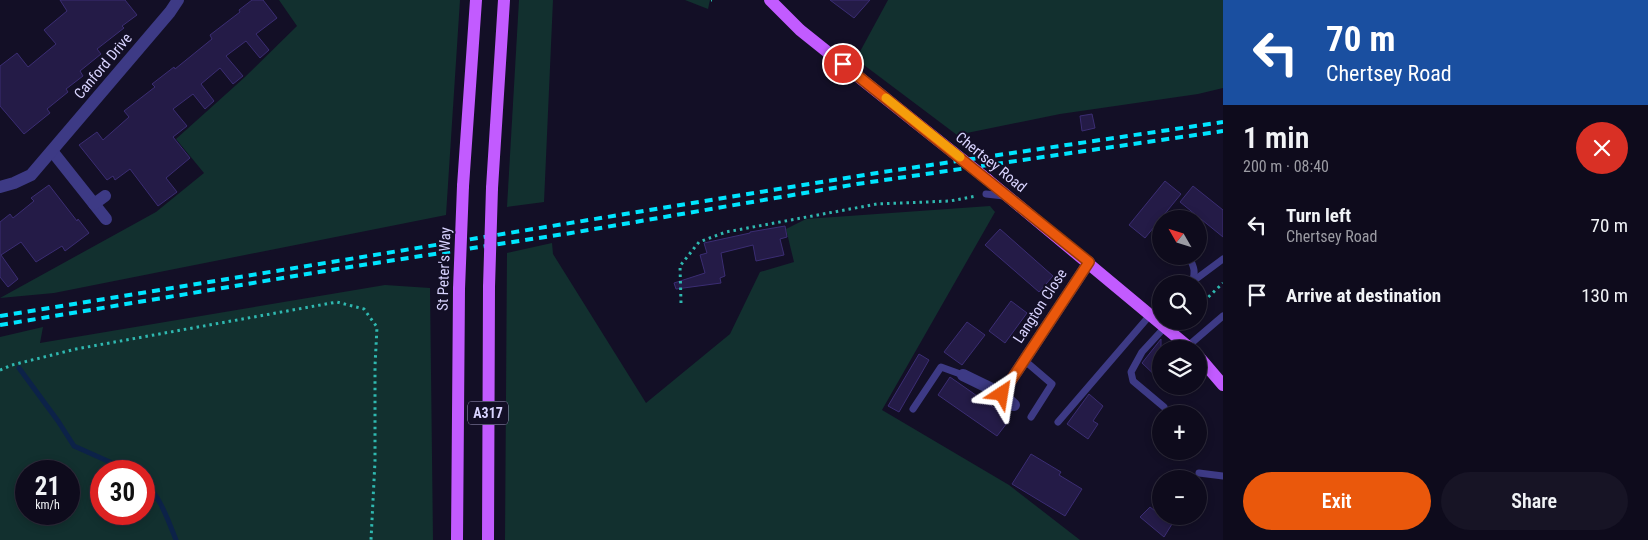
<!DOCTYPE html>
<html lang="en">
<head>
<meta charset="utf-8">
<style>
  body { margin:0; font-family:"Roboto Condensed",sans-serif; background:#171425; color:#f1f3f6; height:100vh; display:flex; flex-direction:column; font-size:19px; white-space:nowrap }
  * { box-sizing:border-box; margin:0 }
  p { font-size:16px; color:#9b9ba3 }
  .icon { flex:none; width:28px; height:28px; fill:none; stroke:currentColor; stroke-width:2; stroke-linecap:round; stroke-linejoin:round }
  .map { position:relative; flex:1; overflow:hidden }
  .panel { display:flex; flex-direction:column; background:#0e0b1c; width:425px }
  .panel>* { flex:none }
  .banner { background:#1a4fa0; color:#fff; overflow:hidden }
  .needle { width:32px; rotate:309deg }
  .tools { position:absolute; left:1152px; top:210px; display:grid; gap:10px }
  .tools a { display:grid; place-items:center; width:55px; height:55px; border-radius:50%; background:#0e0b1c; box-shadow:0 2px 8px #0003,0 0 0 1px #2e2b3b; font-size:25px }
  .speed { position:absolute; left:15px; top:460px; display:flex; gap:10px; font-size:25px; font-weight:700; text-align:center }
  .speed>* { display:grid; place-content:center; width:65px; height:65px; border-radius:50%; background:#0e0b1c; box-shadow:0 2px 8px #0003,0 0 0 1px #2e2b3b; line-height:1 }
  .speed small { font-size:12px; font-weight:400 }
  .speed .limit { border:8px solid #d22; background:#fff; color:#111 }
  .pin { position:absolute; display:grid; place-items:center; width:42px; height:42px; color:#fff; margin:-21px; border:2px solid #fff; border-radius:50%; box-shadow:0 1px 5px #0007 }
  .me { position:absolute; width:55px; margin:-28px; rotate:33deg; stroke-linejoin:round; filter:drop-shadow(0 0 4px #0008) }
  .turn { display:flex; align-items:center; gap:18px; height:105px; padding:0 20px; font-size:22px }
  .turn .icon { width:65px; height:65px; stroke-width:2.5 }
  .turn b { display:block; font-size:35px; line-height:42px }
  .round { display:grid; place-items:center; flex:none; width:52px; height:52px; border-radius:26px; background:#171425 }
  .head { display:flex; align-items:center; justify-content:space-between; height:85px; padding:0 20px }
  h1 { font-size:30px; font-weight:600; line-height:38px }
  .button { display:flex; gap:10px; margin-top:auto; padding:10px 20px }
  .button a { flex:1; height:58px; border-radius:30px; background:#ea580c; color:#fff; font-size:20px; font-weight:600; line-height:58px; text-align:center }
  .button a+a { background:#171425; color:#f1f3f6 }
  ul { padding:0; list-style:none }
  li { display:flex; align-items:center; gap:15px; height:70px; padding:0 20px }
  li div { flex:1 }
  li b { display:block; font-size:19px }
  li em { font-style:normal }
  main { display:flex; flex:1; min-height:0 }
  .map>svg:first-child { display:block }
  .green { fill:#12302f; fill-rule:evenodd }
  .lines { fill:none; stroke-linecap:round; stroke-linejoin:round }
  .stream { stroke:#0c2248; stroke-width:5 }
  .building { fill:#241b47; stroke:#3b2d73 }
  .path { stroke:#2fb8b0; stroke-width:3; stroke-dasharray:2.5 4; stroke-linecap:butt }
  .lane { stroke:#3d3a85; stroke-width:7 }
  .street { stroke:#3d3a85; stroke-width:12 }
  .primary { stroke:#c25bff; stroke-width:12 }
  .rail { stroke:#00e5ff; stroke-width:4; stroke-dasharray:8 6; stroke-linecap:butt }
  .primary-bridge { stroke:#c25bff; stroke-width:12 }
  .route-casing { stroke:#983908; stroke-width:12 }
  .route { stroke:#ea580c; stroke-width:9 }
  .slow { stroke:#f59e0b; stroke-width:9 }
  .labels { text-anchor:middle; stroke-width:4; stroke-linejoin:round; paint-order:stroke }
  .shield { fill:#130f26; stroke:#9e99be; stroke-width:1 }
  .shield-label { font-size:14px; font-weight:bold; fill:#d9d4ff }
  .street-label { font-size:15px; fill:#d9d4ff; stroke:#130f26 }
</style>
</head>
<body>
<main>
<div class="map">
<svg width="1223" height="540" viewBox="0 0 1223 540">
  <rect width="100%" height="100%" fill="#130f26"/>
  <g class="green">
    <polygon points="279,0 460,0 446,215 54,293 0,298 156,212 204,173 176,139 245,77 297,26"/>
    <polygon points="519,0 553,0 544,202 507,207"/>
    <polygon points="685,0 710,0 708,9"/>
    <polygon points="888,0 1223,0 1223,88 1198,94 1060,114 957,135 856,59"/>
    <polygon points="990,206 995,212 882,410 1009,485 1080,540 505,540 507,253 552,243 553,254 646,403 730,334 760,272 794,262 786,229 806,219"/>
    <path d="M385,285L430,288L433,540H0V337L43,327L40,343ZM26,471H69V514H26ZM101,471H144V514H101Z"/>
  </g>
  <g class="lines">
    <g class="stream">
      <polyline points="19,368 58,421 74,446 130,471"/>
      <path d="M144,482C160,496 168,520 176,540"/>
    </g>
  </g>
  <g class="building">
    <polygon points="60,0 125,0 137,15 122,26 124,28 97,49 101,54 80,71 83,76 66,89 68,92 47,109 50,113 24,134 0,106 0,66 17,53 28,67 56,44 44,30 67,11"/>
    <polygon points="252,0 263,0 277,18 256,34 269,50 260,58 246,41 226,56 243,76 233,84 220,68 201,84 214,101 205,109 193,94 173,109 187,126 173,137 190,158 166,178 177,192 158,206 130,169 115,180 113,176 107,180 79,145 97,132 103,140 129,117 124,111 155,87 152,84 174,67 175,69 212,39 210,35 240,12 239,10"/>
    <polygon points="830,0 870,0 854,18"/>
    <polygon points="1092,114 1095,128 1082,131 1080,116"/>
    <polygon points="1165,181 1181,194 1145,238 1129,225"/>
    <polygon points="49,185 77,221 78,219 89,233 65,251 62,246 36,262 21,242 1,255 18,279 8,287 0,277 0,222 10,214 13,218 34,201 31,198"/>
    <polygon points="1193,186 1223,210 1223,237 1180,202"/>
    <polygon points="785,226 787,237 780,239 784,255 756,261 753,245 721,253 725,276 720,278 721,283 676,289 674,283 705,273 700,255 707,253 704,243 750,233 750,232"/>
    <polygon points="1000,229 1053,276 1039,292 985,245"/>
    <polygon points="1011,301 1027,313 1005,343 989,331"/>
    <polygon points="967,322 985,335 962,365 944,352"/>
    <polygon points="1161,339 1161,381 1142,363"/>
    <polygon points="919,354 929,360 899,412 888,406"/>
    <polygon points="950,377 1010,419 997,436 938,395"/>
    <polygon points="1089,394 1103,406 1093,421 1098,424 1088,439 1067,424"/>
    <polygon points="1031,454 1061,472 1059,475 1082,489 1065,516 1012,484"/>
    <polygon points="1150,507 1172,524 1164,537 1140,517"/>
  </g>
  <g class="lines">
    <g class="path">
      <polyline points="711,0 712,0"/>
      <polyline points="681,303 680,266 699,242 726,232 877,204 950,201 976,196"/>
      <polyline points="1199,306 1223,283"/>
      <polyline points="0,370 12,365 76,349 337,302 364,309 377,327 375,366 375,461 371,540"/>
    </g>
    <g class="lane">
      <polyline points="986,194 1004,196"/>
      <path d="M1190,259C1194,267 1196,273 1192,281"/>
      <polyline points="1192,282 1223,259"/>
      <polyline points="1188,346 1223,316"/>
      <polyline points="1024,360 1052,384 1031,417"/>
      <polyline points="1164,407 1133,381 1131,372 1142,352 1165,327"/>
      <polyline points="913,409 941,367 963,375"/>
      <polyline points="1058,422 1151,314"/>
      <polyline points="1199,473 1223,476"/>
    </g>
    <g class="street">
      <polyline points="52,151 106,219"/>
      <polyline points="0,187 14,183 31,175 170,12 178,0"/>
      <polyline points="94,204 105,196"/>
      <polyline points="963,375 1002,394 1014,405"/>
      <polyline points="1002,394 1089,262"/>
    </g>
    <g class="primary">
      <polyline points="770,0 800,30 915,122"/>
      <polyline points="988,180 1191,349"/>
      <polyline points="463,186 476,0"/>
      <polyline points="492,188 504,0"/>
      <polyline points="1199,357 1223,385"/>
      <polyline points="457,540 459,289"/>
      <polyline points="488,540 489,287"/>
    </g>
    <g class="rail">
      <polyline points="0,316 883,172 1223,122"/>
      <polyline points="0,325 343,268 571,233 857,184 1223,131"/>
    </g>
    <g class="primary-bridge">
      <polyline points="915,122 988,180"/>
      <polyline points="489,287 492,188"/>
      <polyline points="459,289 463,186"/>
    </g>
  </g>
  <g class="lines">
    <g class="route-casing">
      <polyline id="route" points="843,64 1089,262 1002,394"/>
    </g>
    <use href="#route" class="route"/>
    <polyline class="slow" points="886,98 960,157"/>
  </g>
  <g class="labels">
    <rect class="shield" x="468" y="401.5" width="40" height="23" rx="4"/>
    <g class="shield-label">
      <text x="488" y="418">A317</text>
    </g>
    <g class="street-label">
      <text transform="translate(103 66) rotate(-50)" y="5">Canford Drive</text>
      <text transform="translate(991 162) rotate(39)" y="5">Chertsey Road</text>
      <text transform="translate(444 269) rotate(-88)" y="5">St Peter's Way</text>
      <text transform="translate(1040 306) rotate(-57)" y="5">Langton Close</text>
    </g>
  </g>
</svg>
<div class="tools">
<a><svg class="needle" viewBox="-14 -14 28 28"><path d="M0-13l5 13h-10z" fill="#e53935"/><path d="M0 13l5-13h-10z" fill="#9b9ba3"/></svg></a>
<a><svg class="icon" aria-label="search" viewBox="0 0 24 24"><circle cx="10" cy="10" r="6"/><path d="M15 15l6 6"/></svg></a>
<a><svg class="icon" aria-label="layers" viewBox="0 0 24 24"><path d="M12 4l9 5-9 5-9-5zM3 14l9 5 9-5"/></svg></a>
<a>+</a>
<a>−</a>
</div>
<div class="speed"><div>21<small>km/h</small></div><div class="limit">30</div></div>
<div class="pin" style="left:843px;top:64px;background:#d93025"><svg class="icon" aria-label="arrive" viewBox="0 0 24 24"><path d="M6 21V4h12l-3 4 3 4H6"/></svg></div>
<svg class="me" style="left:1002px;top:394px" viewBox="-20 -20 40 40"><path d="M0-17L14 15 0 8-14 15z" fill="#ea580c" stroke="#fff" stroke-width="4"/></svg>
</div>
<section class="panel">
<div class="banner">
<div class="turn"><svg class="icon" aria-label="left" viewBox="0 0 24 24"><path d="M17 20v-9H6M10 6l-5 5 5 5"/></svg><div><b>70 m</b>Chertsey Road</div></div>
</div>
<div class="head"><div><h1>1 min</h1><p>200 m · 08:40</p></div><a class="round" style="background:#d93025;color:#fff"><svg class="icon" aria-label="close" viewBox="0 0 24 24"><path d="M6 6l12 12M18 6L6 18"/></svg></a></div>
<ul>
<li><svg class="icon" aria-label="left" viewBox="0 0 24 24"><path d="M17 20v-9H6M10 6l-5 5 5 5"/></svg><div><b>Turn left</b><p>Chertsey Road</p></div><em>70 m</em></li>
<li><svg class="icon" aria-label="arrive" viewBox="0 0 24 24"><path d="M6 21V4h12l-3 4 3 4H6"/></svg><div><b>Arrive at destination</b></div><em>130 m</em></li>
</ul>
<div class="button"><a>Exit</a><a>Share</a></div>
</section>
</main>
</body>
</html>
